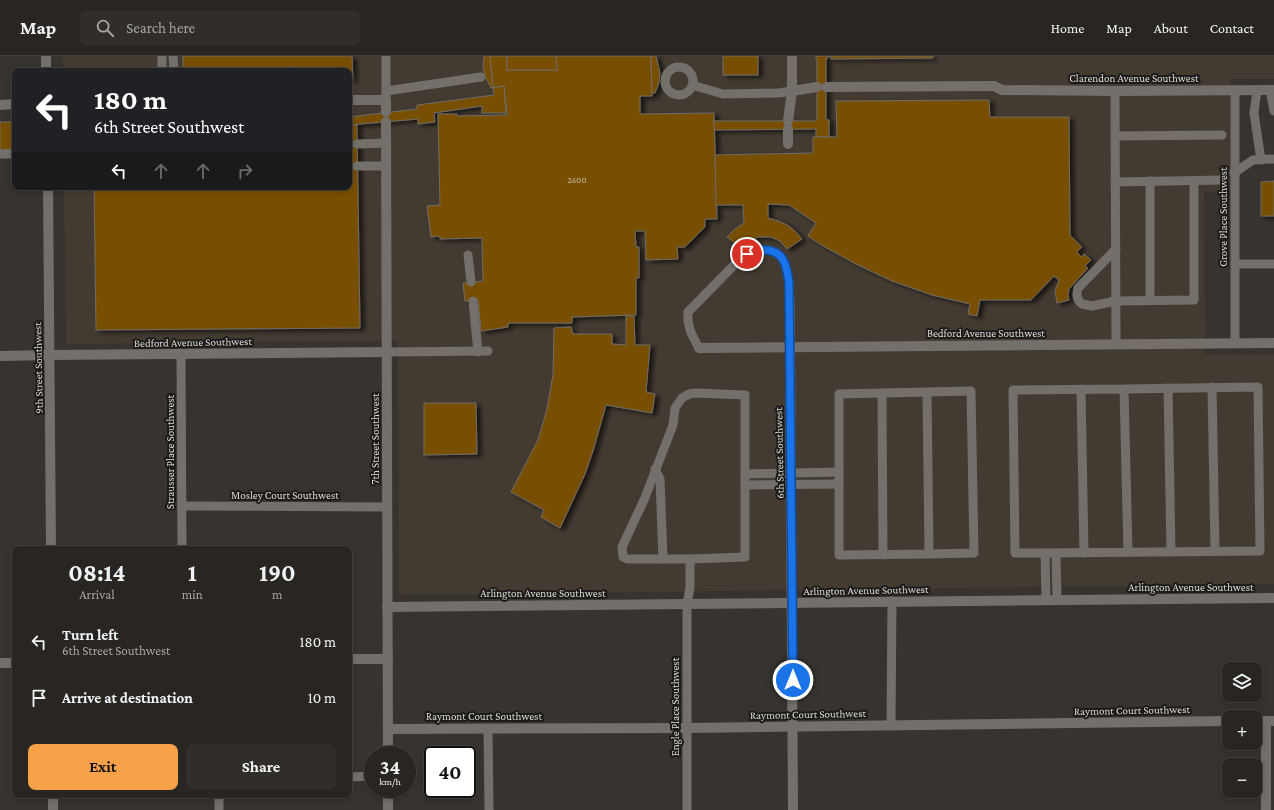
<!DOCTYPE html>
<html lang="en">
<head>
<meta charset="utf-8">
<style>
  body { margin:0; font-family:"Crimson Pro",serif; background:#312e2a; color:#f1f3f6; height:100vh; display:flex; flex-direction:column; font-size:15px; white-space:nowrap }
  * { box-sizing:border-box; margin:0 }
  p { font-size:13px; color:#a5a5a5 }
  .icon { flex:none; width:22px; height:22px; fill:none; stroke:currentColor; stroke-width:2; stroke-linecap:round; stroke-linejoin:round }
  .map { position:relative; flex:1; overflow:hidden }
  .sheet { position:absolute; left:12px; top:490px; width:340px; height:252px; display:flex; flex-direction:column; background:#292622; border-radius:8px; box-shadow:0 2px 6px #0003,0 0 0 1px #454340 }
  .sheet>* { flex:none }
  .banner { position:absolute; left:12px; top:12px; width:340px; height:122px; border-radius:8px; box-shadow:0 2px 6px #0003,0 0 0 1px #454340; background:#202124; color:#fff; overflow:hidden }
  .fabs { position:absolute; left:1222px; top:606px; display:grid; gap:8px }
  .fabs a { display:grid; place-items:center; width:40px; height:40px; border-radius:8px; background:#292622; box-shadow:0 2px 6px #0003,0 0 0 1px #454340; font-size:20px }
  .speed { position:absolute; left:364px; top:690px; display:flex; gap:8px; font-size:20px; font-weight:700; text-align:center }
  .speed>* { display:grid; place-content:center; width:52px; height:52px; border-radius:50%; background:#292622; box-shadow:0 2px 6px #0003,0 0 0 1px #454340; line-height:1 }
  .speed small { font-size:10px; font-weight:400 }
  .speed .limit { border:2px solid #111; border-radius:6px; background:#fff; color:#111 }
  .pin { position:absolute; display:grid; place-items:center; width:34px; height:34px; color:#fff; margin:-17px; border:2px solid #fff; border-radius:50%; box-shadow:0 1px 4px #0007 }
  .me { position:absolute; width:44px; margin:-22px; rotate:0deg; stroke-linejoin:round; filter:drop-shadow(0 0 3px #0008) }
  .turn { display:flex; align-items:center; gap:14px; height:84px; padding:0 16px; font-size:18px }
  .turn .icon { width:52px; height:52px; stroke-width:2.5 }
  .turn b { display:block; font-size:28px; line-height:34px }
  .lanes { display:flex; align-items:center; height:38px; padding:0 16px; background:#0003; justify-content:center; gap:20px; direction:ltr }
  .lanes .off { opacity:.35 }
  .eta { display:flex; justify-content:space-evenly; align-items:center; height:68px; text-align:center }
  .eta b { font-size:24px; font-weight:700; line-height:28px }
  .cta { display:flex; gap:8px; margin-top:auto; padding:8px 16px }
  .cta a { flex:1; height:46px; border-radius:8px; background:#f7a148; color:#111; font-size:16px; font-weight:700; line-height:46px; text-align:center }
  .cta a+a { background:#312e2a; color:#f1f3f6 }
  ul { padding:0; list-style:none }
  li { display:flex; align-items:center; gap:12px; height:56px; padding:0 16px }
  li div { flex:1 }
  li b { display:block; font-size:15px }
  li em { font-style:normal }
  header { display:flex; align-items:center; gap:24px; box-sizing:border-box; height:56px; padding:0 20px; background:#292622; border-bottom:1px solid #454340 }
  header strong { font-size:19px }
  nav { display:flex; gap:22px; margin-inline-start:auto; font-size:14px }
  .search { width:280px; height:36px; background:#312e2a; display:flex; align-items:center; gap:10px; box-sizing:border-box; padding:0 14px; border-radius:8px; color:#a5a5a5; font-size:15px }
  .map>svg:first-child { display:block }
  .built { fill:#433b32 }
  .building { fill:#784f00; stroke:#706c67; filter:url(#shadow) }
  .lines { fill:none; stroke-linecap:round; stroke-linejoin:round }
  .service { stroke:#736f6a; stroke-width:9 }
  .pedestrian { stroke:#736f6a; stroke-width:10 }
  .minor { stroke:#736f6a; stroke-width:10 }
  .tertiary { stroke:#736f6a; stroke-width:10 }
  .route-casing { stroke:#114b97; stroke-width:10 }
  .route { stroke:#1a73e8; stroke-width:7 }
  .labels { text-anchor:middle; stroke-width:4; stroke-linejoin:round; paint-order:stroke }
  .number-label { font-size:9px; fill:#c3b7a1 }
  .street-label { font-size:11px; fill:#dcdad7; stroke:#1d1b19 }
</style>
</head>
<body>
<header>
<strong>Map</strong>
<div class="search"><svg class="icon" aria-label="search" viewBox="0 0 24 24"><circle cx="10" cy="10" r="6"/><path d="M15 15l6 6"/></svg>Search here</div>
<nav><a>Home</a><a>Map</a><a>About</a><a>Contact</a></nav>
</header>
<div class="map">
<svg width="1274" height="754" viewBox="0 0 1274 754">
  <defs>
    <filter id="shadow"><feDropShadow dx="4.5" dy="2.5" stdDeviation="2" flood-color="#0009"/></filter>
  </defs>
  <rect width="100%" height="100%" fill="#37332e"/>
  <polygon class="built" points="62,0 1274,0 1274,23 1230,23 1231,135 1204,136 1205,298 1274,298 1274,528 399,539 398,285 66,288 64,131 349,131 349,15 63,15"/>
  <g class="building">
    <polygon points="183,0 352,0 353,23 349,23 349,15 296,15 296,11 289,11 289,15 183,15"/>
    <polygon points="484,0 490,0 493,32 491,32 485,20 483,11"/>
    <polygon points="490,0 507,0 507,14 557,14 556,0 651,0 652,40 640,40 640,58 714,57 717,163 705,163 705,171 685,191 677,191 678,203 646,204 645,175 635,175 636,191 639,191 639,222 636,222 636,259 572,261 572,267 508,267 508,271 481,275 478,244 465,245 463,227 483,225 482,182 440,183 440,180 431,181 427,150 440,149 438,58 457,58 457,60 507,59 504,30 493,32"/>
    <polygon points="507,0 556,0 557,14 507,14"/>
    <polygon points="651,0 656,0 660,17 659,27 655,37 652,37"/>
    <rect x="723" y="0" width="35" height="19"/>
    <polygon points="816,0 830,0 827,1 827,3 826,3 826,64 829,64 829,81 816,81 816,73 714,74 714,65 816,65 817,64 817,3 816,3"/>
    <polygon points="830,0 933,0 933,2 831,3"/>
    <polygon points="504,30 506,57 482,57 482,50 434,57 435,66 418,68 418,63 349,69 349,61 417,53 417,49 494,39 493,32"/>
    <polygon points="989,44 990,61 1069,61 1070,179 1082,191 1077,196 1081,201 1084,198 1091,204 1085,210 1088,212 1069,233 1068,239 1069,244 1057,247 1055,235 1059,224 1054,220 1031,244 980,244 977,260 968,258 970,248 932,239 892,225 856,208 823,190 808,180 816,167 789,149 768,148 768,162 778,165 787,169 795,175 802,183 787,193 780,185 771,181 758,181 749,185 742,192 727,181 735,173 744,167 743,149 716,149 715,99 813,97 813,81 837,81 836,45"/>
    <polygon points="0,66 15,66 15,93 0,94"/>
    <polygon points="349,69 357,69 360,272 96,274 94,131 349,131"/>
    <polygon points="1274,125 1274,160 1261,160 1261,126"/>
    <polygon points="626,260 634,260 635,289 650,289 646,336 655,338 652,357 606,349 593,395 585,418 560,472 541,461 544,454 511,436 538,384 547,353 553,319 554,272 571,271 573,278 612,278 612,288 626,289"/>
    <polygon points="424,347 476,347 477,398 424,399"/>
  </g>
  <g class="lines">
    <g class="service">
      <polyline points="162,0 162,15"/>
      <polyline points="173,0 174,15"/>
      <polyline points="386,0 386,41"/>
      <circle cx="679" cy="25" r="14"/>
      <polyline points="692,29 723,38 778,37 792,35"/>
      <polyline points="1235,34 1235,287"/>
      <polyline points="1257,34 1254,57 1261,104"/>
      <polyline points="1270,34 1274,55"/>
      <polyline points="386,35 481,21"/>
      <polyline points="1115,35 1116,288"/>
      <polyline points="1115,80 1222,79"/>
      <polyline points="357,88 386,87"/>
      <polyline points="0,98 15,98"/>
      <polyline points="357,110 386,110"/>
      <polyline points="1234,117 1253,104 1274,103"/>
      <polyline points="1150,125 1150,244"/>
      <polyline points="1115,126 1223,124"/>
      <path d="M1116,193L1078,232C1076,238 1077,244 1082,248L1092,250L1116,245L1194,244V125"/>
      <polyline points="468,199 471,226"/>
      <polyline points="1235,208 1274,208"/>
      <polyline points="473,245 478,296"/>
      <path d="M699,292C692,279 687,272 688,256L740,203C749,196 757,192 768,194C773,195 778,197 781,201C793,215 790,273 790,292"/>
      <polyline points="387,296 488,295"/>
      <polyline points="181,298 182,493"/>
      <polyline points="1212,331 1215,495"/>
      <polyline points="1168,332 1171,496"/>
      <polyline points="1081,333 1084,497"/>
      <polyline points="1124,333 1013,334 1015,497 1045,497 1260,495 1258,331 1124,333 1128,496"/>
      <polyline points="927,336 929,498 839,499 839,338 971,335 974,497 929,498"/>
      <polygon points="696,337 745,339 745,501 690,503 627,503 623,501 622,491 644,444 673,369 675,352 682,342 689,338"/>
      <polyline points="882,337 883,499"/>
      <polyline points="655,413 660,423 663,503"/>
      <polyline points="745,418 839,416"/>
      <polyline points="745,429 839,428"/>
      <polyline points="182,450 387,451"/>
      <polyline points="1045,497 1046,544"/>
      <polyline points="1056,497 1057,544"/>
      <polyline points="891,670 892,545"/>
      <polyline points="488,672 489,754"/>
      <polyline points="349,721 373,720"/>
      <polyline points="219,739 219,754"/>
      <polyline points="687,754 687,548 690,531 690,503"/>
    </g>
    <g class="pedestrian">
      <polyline points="826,31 994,30"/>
      <polyline points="792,35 817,31"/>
    </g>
    <g class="minor">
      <polyline points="994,30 1002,34 1115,35 1274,34"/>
      <polyline points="349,44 386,44 386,56"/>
      <polyline points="0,49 15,48"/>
      <polyline points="788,65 792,35 792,0"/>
      <polyline points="386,66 388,699"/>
      <polyline points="788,88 788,73"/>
      <polyline points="0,300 50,299"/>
      <path d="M387,551C683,548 978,545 1274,542"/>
      <polyline points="349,603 388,603"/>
      <polyline points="0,607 15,607"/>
      <polyline points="1255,665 1274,665"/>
      <polyline points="1266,665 1266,754"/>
      <polyline points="388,673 687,672 1229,665"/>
      <polyline points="388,733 388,754"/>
    </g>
    <g class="tertiary">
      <polyline points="46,0 46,15"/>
      <polyline points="48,131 51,493"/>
      <polyline points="699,292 1274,287"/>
      <polyline points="790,292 793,754"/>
      <polyline points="50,299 387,296"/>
      <polyline points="53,739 53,754"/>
    </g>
  </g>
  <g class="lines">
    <g class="route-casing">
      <path id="route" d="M747,198C760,192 779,191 785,208C787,214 788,220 789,227L793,624"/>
    </g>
    <use href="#route" class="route"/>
  </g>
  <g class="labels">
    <g class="number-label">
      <text x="577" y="127">2600</text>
    </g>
    <g class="street-label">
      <text x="1134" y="26">Clarendon Avenue Southwest</text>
      <text transform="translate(1223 161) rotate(-90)" y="4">Grove Place Southwest</text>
      <text x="986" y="281">Bedford Avenue Southwest</text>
      <text transform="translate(193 286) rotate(-1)" y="4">Bedford Avenue Southwest</text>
      <text transform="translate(38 312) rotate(-91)" y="4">9th Street Southwest</text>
      <text transform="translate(375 383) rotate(-90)" y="4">7th Street Southwest</text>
      <text transform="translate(170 396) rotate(-90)" y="4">Strausser Place Southwest</text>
      <text transform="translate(779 397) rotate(-91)" y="4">6th Street Southwest</text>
      <text x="285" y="443">Mosley Court Southwest</text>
      <text x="1191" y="535">Arlington Avenue Southwest</text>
      <text transform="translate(866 534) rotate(-1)" y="4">Arlington Avenue Southwest</text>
      <text x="543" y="541">Arlington Avenue Southwest</text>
      <text transform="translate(675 651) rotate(-90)" y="4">Engle Place Southwest</text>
      <text transform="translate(1132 654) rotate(-1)" y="4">Raymont Court Southwest</text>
      <text transform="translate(808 658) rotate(-1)" y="4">Raymont Court Southwest</text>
      <text x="484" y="664">Raymont Court Southwest</text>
    </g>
  </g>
</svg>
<div class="fabs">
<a><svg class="icon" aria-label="layers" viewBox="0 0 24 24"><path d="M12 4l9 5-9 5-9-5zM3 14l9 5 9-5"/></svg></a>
<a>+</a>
<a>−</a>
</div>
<div class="speed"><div>34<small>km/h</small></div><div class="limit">40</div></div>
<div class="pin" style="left:747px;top:198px;background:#d93025"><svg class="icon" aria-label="arrive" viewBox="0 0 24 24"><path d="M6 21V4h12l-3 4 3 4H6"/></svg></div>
<svg class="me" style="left:793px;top:624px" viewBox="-20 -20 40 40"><circle r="17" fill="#1a73e8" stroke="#fff" stroke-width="3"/><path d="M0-11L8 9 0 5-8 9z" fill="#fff"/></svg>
<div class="banner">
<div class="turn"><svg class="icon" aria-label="left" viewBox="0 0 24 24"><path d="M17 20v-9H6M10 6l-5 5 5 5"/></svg><div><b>180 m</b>6th Street Southwest</div></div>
<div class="lanes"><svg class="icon" aria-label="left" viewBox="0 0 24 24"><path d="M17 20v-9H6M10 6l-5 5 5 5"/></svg><svg class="icon off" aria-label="ahead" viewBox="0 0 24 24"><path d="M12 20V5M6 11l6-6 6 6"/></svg><svg class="icon off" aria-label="ahead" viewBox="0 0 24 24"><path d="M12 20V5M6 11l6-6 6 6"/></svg><svg class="icon off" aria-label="right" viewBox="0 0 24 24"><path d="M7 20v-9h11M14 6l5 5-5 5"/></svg></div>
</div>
<section class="sheet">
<div class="eta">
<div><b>08:14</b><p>Arrival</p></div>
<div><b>1</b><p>min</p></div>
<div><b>190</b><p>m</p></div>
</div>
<ul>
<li><svg class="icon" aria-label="left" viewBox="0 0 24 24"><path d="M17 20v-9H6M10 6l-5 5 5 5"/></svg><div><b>Turn left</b><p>6th Street Southwest</p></div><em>180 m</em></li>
<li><svg class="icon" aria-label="arrive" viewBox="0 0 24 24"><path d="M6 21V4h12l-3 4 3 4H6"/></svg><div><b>Arrive at destination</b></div><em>10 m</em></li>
</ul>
<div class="cta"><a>Exit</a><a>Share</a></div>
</section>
</div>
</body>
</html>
